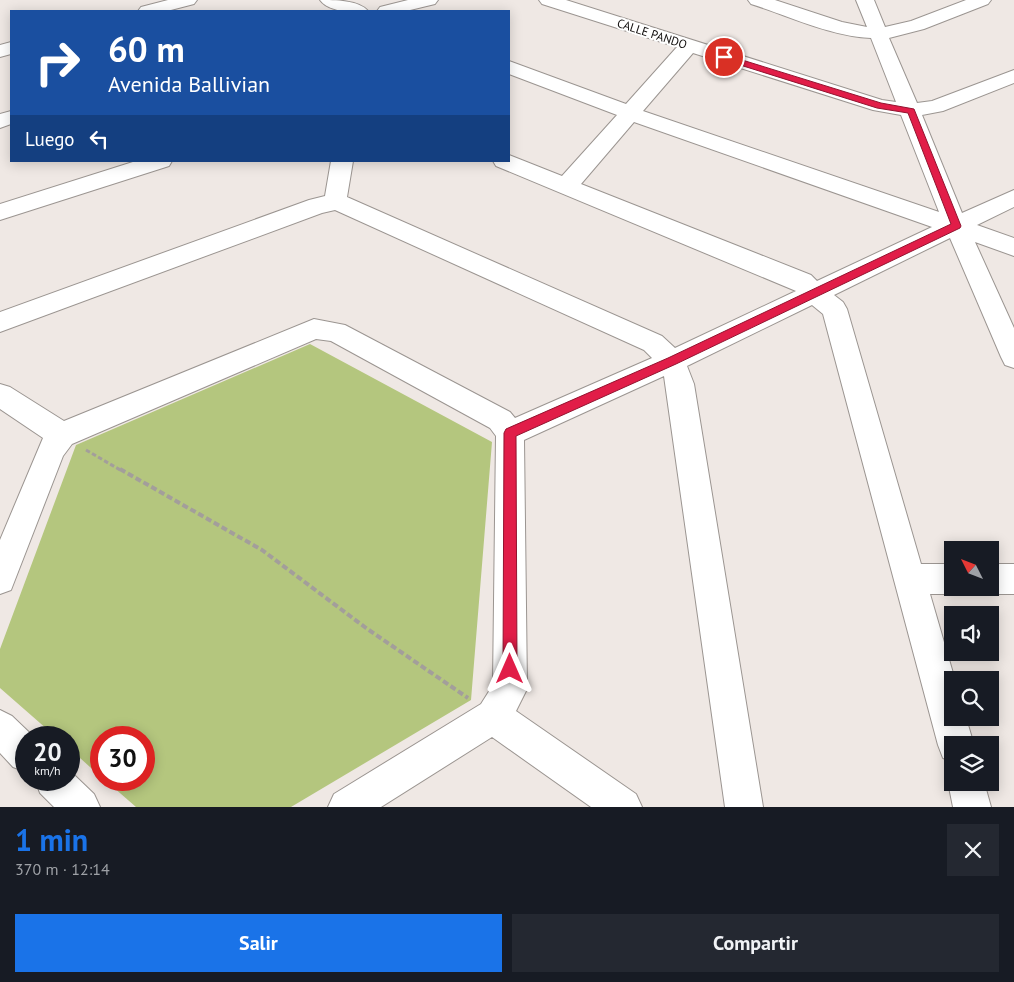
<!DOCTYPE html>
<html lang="es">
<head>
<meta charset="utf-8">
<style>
  body { margin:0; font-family:"PT Sans",sans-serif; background:#242831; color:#f1f3f6; height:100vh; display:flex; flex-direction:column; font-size:19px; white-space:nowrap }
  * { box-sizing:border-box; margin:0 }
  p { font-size:16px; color:#9ea1a6 }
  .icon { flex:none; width:28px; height:28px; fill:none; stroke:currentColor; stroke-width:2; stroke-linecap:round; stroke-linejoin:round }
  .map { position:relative; height:807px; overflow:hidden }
  .details { display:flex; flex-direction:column; background:#171b24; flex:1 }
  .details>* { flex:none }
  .top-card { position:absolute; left:10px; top:10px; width:500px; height:152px; border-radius:0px; box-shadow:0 2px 12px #0003; background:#1a4fa0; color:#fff; overflow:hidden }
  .needle { width:32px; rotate:312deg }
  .controls { position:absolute; left:944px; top:541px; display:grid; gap:10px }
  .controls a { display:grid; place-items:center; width:55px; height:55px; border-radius:0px; background:#171b24; box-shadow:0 2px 12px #0003; font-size:25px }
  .speed { position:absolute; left:15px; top:726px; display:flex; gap:10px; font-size:25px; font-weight:700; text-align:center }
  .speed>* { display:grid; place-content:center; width:65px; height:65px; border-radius:50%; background:#171b24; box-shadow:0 2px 12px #0003; line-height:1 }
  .speed small { font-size:12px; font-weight:400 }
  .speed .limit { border:8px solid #d22; background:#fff; color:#111 }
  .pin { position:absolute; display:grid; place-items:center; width:42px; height:42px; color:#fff; margin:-21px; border:2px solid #fff; border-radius:50%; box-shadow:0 1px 5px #0007 }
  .me { position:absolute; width:55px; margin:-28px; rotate:0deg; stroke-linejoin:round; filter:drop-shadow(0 0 4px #0008) }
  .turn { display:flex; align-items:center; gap:18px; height:105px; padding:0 15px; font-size:22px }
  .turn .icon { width:65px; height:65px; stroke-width:2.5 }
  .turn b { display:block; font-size:35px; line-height:42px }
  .then { display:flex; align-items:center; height:48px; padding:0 15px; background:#0003; gap:10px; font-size:19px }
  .round { display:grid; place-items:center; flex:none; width:52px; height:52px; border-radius:0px; background:#242831 }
  .head { display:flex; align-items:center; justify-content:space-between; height:85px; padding:0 15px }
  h1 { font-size:30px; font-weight:700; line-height:38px; color:#1a73e8 }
  .button { display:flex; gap:10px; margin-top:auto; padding:10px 15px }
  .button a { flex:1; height:58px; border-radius:0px; background:#1a73e8; color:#fff; font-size:20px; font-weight:700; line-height:58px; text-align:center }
  .button a+a { background:#242831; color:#f1f3f6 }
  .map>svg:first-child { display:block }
  .green { fill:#b4c67e }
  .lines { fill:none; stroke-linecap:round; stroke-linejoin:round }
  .minor-casing { stroke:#9b9591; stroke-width:2 }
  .path-far1 { stroke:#a39e9b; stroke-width:3; stroke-dasharray:4.5 2.5; stroke-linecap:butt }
  .path { stroke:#a39e9b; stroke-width:4; stroke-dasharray:6 3; stroke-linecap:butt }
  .minor { fill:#fff; fill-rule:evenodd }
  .route { fill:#e11d48; stroke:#92132f }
  .labels { text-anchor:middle; stroke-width:4; stroke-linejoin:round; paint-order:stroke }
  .far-street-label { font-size:12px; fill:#100d0c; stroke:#fff }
</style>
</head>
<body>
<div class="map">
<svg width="1014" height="807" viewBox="0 0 1014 807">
  <rect width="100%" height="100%" fill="#efe8e4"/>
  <polygon class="green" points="310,344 492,442 471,700 291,807 136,807 105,780 144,780 144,738 101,738 101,777 69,748 69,738 56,737 0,688 0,649 76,445"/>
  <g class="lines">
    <g class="minor-casing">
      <g id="minor">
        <polygon points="168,0 197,0 194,4 167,11 138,11 141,7"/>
        <path d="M320,0C335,0 359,0 368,11C354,12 329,13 320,0Z"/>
        <polygon points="408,0 438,0 435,4 406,11 377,11 380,7"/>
        <path d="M539,0H566L882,100L896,102L871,38C830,36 789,16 751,4L748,0H775L842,22L867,27L856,0H874L885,27L911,21L966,0H991L988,4L924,29L889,38L917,103L932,101L1014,70V83L943,111L922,115L962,213L1014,190V207L977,225L1014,238V256L975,242L1014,328V368L1005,365L1001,357L950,238L834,295L843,302L847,309L921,564H952V588H964L963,590L952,594H930L955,680H952V718H966L974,745H952V761L943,758L938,745L823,314L812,305L687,366L694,384L763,807H725L664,376L524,440L527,689L516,711L636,794L642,807H591L492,737L381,807H328L334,794L481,704L493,685L496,436L490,428L331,341L316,339L72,444L63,456L11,590L0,594V540L43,438L0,409V384L10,387L64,421L314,319L345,325L510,412L515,418L652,358L644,350L335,210L322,213L0,332V312L309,200L325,196L331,161H353L347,197L662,336L675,348L796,291L496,166L493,161H509V155L562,176L617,115L509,74V61L626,104L677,47L542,4ZM693,53L873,110L901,115L939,212L643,111ZM634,122L932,227L817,281L811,275L581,184Z"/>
        <polygon points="11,42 11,54 0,57 0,45"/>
        <polygon points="11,111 11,124 0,128 0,114"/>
        <polygon points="136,161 172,161 169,166 0,220 0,204"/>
        <polygon points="990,564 1014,564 1014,594 990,594 979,590 978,588 990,588"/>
        <polygon points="0,710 12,716 35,738 26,738 26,772 13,767 0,753"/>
        <polygon points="69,770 94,794 100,807 54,807 40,793 35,780 69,780"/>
        <polygon points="952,770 952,782 984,782 991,807 953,807 948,782"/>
      </g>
    </g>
    <polyline class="path-far1" points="86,450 122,471"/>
    <polyline class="path" points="120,469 262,550 366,628 468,698"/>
    <use href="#minor" class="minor"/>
  </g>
  <polygon class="route" points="721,55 726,55 881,103 914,109 961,226 960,228 676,364 516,436 517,669 515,674 510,676 505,674 503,669 504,433 506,429 668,358 951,224 908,113 877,108 721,59"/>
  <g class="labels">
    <g class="far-street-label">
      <text transform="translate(652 34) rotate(18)" y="4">CALLE PANDO</text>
    </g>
  </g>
</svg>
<div class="controls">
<a><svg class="needle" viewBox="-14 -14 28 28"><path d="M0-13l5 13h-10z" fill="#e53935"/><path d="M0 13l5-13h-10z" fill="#9ea1a6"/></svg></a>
<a><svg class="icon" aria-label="sound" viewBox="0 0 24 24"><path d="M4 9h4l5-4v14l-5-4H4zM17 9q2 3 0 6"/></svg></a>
<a><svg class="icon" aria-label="search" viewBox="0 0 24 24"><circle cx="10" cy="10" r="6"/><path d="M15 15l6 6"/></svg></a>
<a><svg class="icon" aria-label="layers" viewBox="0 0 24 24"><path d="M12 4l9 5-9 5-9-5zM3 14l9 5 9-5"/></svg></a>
</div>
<div class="speed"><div>20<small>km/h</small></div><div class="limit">30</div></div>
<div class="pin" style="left:724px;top:57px;background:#d93025"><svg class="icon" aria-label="arrive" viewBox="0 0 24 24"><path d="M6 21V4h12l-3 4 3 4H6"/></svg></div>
<svg class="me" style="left:510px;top:669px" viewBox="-20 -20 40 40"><path d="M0-17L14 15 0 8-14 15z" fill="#e11d48" stroke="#fff" stroke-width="4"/></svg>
<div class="top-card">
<div class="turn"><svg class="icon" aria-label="right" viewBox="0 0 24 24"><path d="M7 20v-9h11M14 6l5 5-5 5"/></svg><div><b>60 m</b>Avenida Ballivian</div></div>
<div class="then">Luego<svg class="icon" aria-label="left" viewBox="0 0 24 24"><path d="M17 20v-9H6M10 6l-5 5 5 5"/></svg></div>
</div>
</div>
<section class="details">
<div class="head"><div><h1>1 min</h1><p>370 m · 12:14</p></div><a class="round"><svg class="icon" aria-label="close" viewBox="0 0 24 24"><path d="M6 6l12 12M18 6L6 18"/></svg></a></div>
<div class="button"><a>Salir</a><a>Compartir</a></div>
</section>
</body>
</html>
